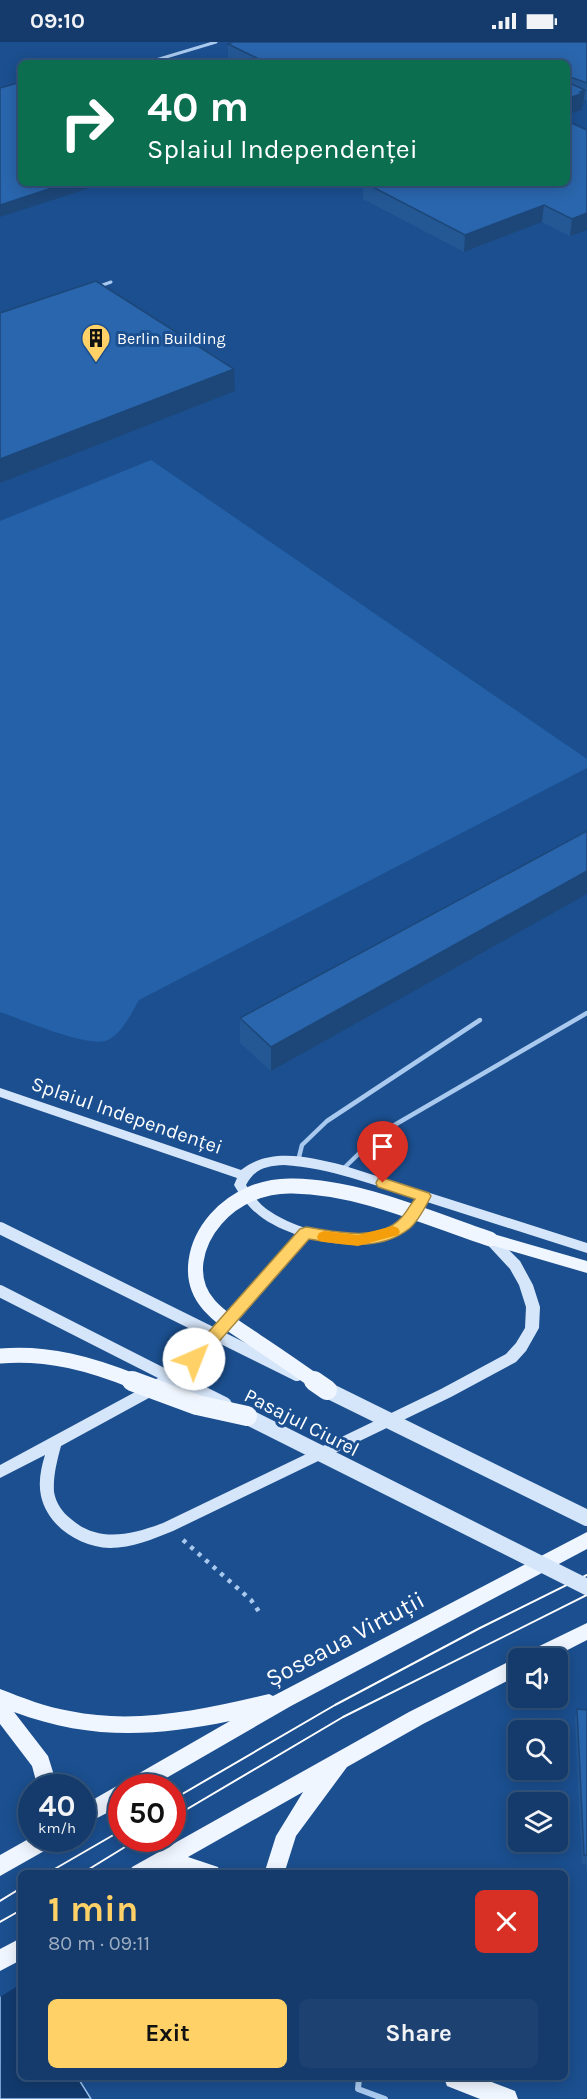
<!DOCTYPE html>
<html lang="en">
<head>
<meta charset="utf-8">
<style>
  body { margin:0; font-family:Karla,sans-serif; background:#1d4271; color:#f1f3f6; height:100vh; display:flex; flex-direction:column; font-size:22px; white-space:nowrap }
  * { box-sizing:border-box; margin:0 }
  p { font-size:20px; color:#9dadc1 }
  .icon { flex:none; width:33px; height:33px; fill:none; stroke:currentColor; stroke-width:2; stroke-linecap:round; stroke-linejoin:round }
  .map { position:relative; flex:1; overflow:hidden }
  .panel { position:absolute; left:18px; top:1828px; width:550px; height:210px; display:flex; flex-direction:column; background:#143b6b; border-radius:9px; box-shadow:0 3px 15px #0003,0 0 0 2px #33557e }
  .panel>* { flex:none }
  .hud { position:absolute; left:18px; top:18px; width:552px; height:126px; border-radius:9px; box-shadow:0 3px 15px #0003,0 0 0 2px #33557e; background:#0b6e4f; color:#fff; overflow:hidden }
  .fabs { position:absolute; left:508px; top:1606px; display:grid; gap:12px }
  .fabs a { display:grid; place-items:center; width:60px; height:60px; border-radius:9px; background:#143b6b; box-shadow:0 3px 15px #0003,0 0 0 2px #33557e; font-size:30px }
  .speed { position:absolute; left:18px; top:1732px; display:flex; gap:12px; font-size:30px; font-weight:700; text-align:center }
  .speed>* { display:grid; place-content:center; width:78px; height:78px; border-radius:50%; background:#143b6b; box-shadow:0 3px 15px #0003,0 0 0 2px #33557e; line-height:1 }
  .speed small { font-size:15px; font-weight:400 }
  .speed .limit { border:9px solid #d22; background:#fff; color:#111 }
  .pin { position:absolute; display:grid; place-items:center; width:51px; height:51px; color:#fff; margin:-62px -26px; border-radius:50% 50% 50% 0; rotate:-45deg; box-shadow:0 0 6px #0007 }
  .pin .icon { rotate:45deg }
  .me { position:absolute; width:66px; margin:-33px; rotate:44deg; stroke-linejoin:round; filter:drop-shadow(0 0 4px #0008) }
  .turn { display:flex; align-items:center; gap:21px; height:126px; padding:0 30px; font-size:27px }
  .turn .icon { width:78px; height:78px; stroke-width:2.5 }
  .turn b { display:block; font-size:42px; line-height:51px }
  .round { display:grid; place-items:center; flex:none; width:63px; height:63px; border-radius:9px; background:#1d4271 }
  .headline { display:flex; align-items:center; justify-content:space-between; height:102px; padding:0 30px }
  h1 { font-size:36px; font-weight:700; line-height:45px; color:#ffd166 }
  .cta { display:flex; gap:12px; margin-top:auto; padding:12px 30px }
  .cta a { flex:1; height:69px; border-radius:9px; background:#ffd166; color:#111; font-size:24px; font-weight:700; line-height:69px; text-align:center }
  .cta a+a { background:#1d4271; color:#f1f3f6 }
  .status { display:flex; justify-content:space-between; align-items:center; height:42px; padding:0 30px; background:#143b6b; direction:ltr }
  .status svg { height:16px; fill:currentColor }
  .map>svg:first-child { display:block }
  .green { fill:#2461a8 }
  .water { fill:#123a6d; stroke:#9cc4f0; stroke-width:1.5 }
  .pier { fill:#1b4f8f }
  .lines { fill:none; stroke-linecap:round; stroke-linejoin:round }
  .path { stroke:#a9c9ee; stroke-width:4.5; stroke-dasharray:4 6; stroke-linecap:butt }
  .service-far2 { stroke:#a9c9ee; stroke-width:3 }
  .service-far1 { stroke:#a9c9ee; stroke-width:4.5 }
  .service { stroke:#a9c9ee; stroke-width:6 }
  .secondary { fill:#d6e6fa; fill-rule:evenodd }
  .primary { fill:#f0f6ff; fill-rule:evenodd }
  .tram { stroke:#fff; stroke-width:2 }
  .secondary-bridge-far1 { stroke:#d6e6fa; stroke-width:12 }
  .secondary-bridge { stroke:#d6e6fa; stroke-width:16 }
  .primary-bridge-far1 { stroke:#f0f6ff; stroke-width:15 }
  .primary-bridge { stroke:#f0f6ff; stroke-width:20 }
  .wall { fill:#245895 }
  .shaded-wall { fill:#1d4779 }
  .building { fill:#2a66ad; stroke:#1d4779; stroke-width:1.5 }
  .route { fill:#ffd166; stroke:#a68842; stroke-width:1.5 }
  .slow { fill:#f59e0b }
  .labels { text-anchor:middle; stroke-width:6; stroke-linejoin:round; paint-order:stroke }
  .far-poi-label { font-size:16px; fill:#fff; stroke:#1b4f8f; text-anchor:start }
  .street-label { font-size:20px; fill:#fff; stroke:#1b4f8f }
  .near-street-label { font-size:24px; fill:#fff; stroke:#1b4f8f }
</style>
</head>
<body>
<div class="status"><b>09:10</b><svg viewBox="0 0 49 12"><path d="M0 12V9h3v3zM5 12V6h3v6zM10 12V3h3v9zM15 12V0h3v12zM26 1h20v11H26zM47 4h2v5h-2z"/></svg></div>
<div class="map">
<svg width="587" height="2057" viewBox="0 0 587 2057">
  <rect width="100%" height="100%" fill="#1b4f8f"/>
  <path class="green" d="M151,418L587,717V726L139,958C131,972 123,990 108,998C90,1007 21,977 0,970V479Z"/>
  <polygon class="water" points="0,1906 21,1941 21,2036 78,2036 91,2057 0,2057"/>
  <polygon class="pier" points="0,1903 21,1935 21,1942 0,1955"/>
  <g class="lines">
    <polyline class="path" points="183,1498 251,1558 260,1571"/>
    <g class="service-far2">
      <polyline points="146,21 216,0"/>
      <polyline points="100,244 111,240"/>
    </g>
    <g class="service-far1">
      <polyline points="298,1119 302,1103 327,1079 480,978"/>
      <polyline points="342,1128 379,1092 587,971"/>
    </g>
    <polyline class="service" points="359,2036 358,2047 385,2057"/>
    <path class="secondary" d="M0,1046L241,1128C270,1105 309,1115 342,1123L587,1201V1211L427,1160C400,1209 357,1206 309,1197L215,1305L184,1334L147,1357L61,1404C57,1419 53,1434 54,1450C56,1461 62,1470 71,1477C98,1501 131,1493 163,1481L441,1347L506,1312L516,1301L525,1286L526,1265L519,1243L510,1227L485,1200L484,1197L485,1194H495L520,1219L533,1243L540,1265L539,1286L526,1309L516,1320L451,1355L173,1489C153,1497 132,1506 110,1506C80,1505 48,1485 41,1454C38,1440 41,1426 45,1413L0,1436V1423L137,1349L174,1326L205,1297L297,1193C267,1182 250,1171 234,1143L237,1136L0,1055ZM284,1123C330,1126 373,1143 416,1156C410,1167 403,1178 392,1184C359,1203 301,1190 271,1170C260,1163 253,1154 246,1143C255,1126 267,1124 284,1123Z"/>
    <g class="primary">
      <polygon points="490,1191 587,1219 587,1231 484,1201 482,1197 484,1193"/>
      <path d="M587,1490V1507L291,1664L149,1746H122V1763L82,1784V1764L230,1679C153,1695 89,1698 14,1670L48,1714L58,1746H38L32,1724L0,1682V1647C23,1656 46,1665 70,1669C137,1683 204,1667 269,1652L273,1654Z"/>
      <polygon points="587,1581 587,1598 550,1617 519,1617 519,1633 423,1682 347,1725 296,1794 284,1832 264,1832 276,1794 303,1750 188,1815 218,1825 221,1832 129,1832 132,1825 409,1670 512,1618 519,1616 523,1617 525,1611"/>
      <polygon points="32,1795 32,1797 56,1797 53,1804 0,1834 0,1813"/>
      <polygon points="21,1896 21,1918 0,1929 0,1907"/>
      <polygon points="444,2036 481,2036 515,2049 518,2057 480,2057 447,2044"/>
    </g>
    <g class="tram">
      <polyline points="172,1758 335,1663 480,1586 587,1533"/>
      <polyline points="172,1776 343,1675 587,1553"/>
      <polyline points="46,1832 122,1788"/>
      <polyline points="81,1832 138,1797"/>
      <polyline points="0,1859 21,1846"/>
      <polyline points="0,1880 21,1868"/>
    </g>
    <g class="secondary-bridge-far1">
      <polyline points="0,1186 297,1333"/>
      <polyline points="0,1249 179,1340"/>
    </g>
    <g class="secondary-bridge">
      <polyline points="176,1339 224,1363"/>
      <polyline points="321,1345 587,1476"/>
      <polyline points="242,1372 587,1545"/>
    </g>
    <g class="primary-bridge-far1">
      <path d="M0,1314C49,1310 91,1322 136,1340"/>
      <path d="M316,1340C296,1326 276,1312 256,1299C240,1288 222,1278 209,1263C186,1237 195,1201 216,1177C235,1155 264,1143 293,1144C360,1145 427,1176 490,1197"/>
    </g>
    <g class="primary-bridge">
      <polyline points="132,1339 197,1363 247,1374"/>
      <polyline points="314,1339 327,1348"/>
    </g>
  </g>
  <g class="wall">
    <polygon points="587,0 587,58 584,57 583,64 582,65 582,68 567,73 567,21 235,21 228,17 228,2"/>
    <polygon points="587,88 570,194 542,180 464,210 363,157 363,141 567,141"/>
    <polygon points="587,789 271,1029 240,1001 240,976"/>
    <polygon points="577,1667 587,1668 587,1831 586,1822 582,1822 575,1677"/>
  </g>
  <g class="shaded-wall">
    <polygon points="585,48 583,64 582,65 582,68 567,73 567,57"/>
    <polygon points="67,141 105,141 0,175 0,163"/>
    <polygon points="544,163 542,180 464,210 465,193"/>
    <polygon points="587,171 587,188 570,194 572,177"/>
    <polygon points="234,327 235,349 0,441 0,417"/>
    <polygon points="587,829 587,852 271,1029 271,1005"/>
  </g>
  <g class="building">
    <polygon points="233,0 587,0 587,41 567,34 567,21 267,21 228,2"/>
    <polygon points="21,40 21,141 67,141 0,163 0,46"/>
    <polygon points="567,40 585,48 580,50 583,51 567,57"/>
    <polygon points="567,79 587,88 587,171 572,177 544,163 465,193 365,141 567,141"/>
    <polygon points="96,239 234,327 0,417 0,271"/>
    <polygon points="587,789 587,829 271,1005 240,976"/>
    <polygon points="577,1667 587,1668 587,1813 584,1813"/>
  </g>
  <path class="route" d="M383,1136L429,1151L431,1154C426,1164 418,1179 410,1186C380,1210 343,1202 309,1197L200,1321H189L187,1317L189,1312L300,1187L306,1185C334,1189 378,1201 401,1176C406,1171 410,1163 415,1157L378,1145L376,1141L378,1137Z"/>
  <polygon class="slow" points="393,1184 398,1186 400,1190 398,1193 358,1204 324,1200 319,1199 317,1195 319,1191 324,1189 358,1193"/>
  <defs>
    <g id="building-pin" transform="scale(1.5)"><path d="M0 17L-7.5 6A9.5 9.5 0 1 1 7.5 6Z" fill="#ffd166" stroke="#1b4f8f"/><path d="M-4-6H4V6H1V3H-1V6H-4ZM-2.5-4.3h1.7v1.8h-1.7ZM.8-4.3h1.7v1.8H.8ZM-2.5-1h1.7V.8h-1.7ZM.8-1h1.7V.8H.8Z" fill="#111"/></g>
  </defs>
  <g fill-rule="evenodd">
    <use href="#building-pin" x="96" y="296"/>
  </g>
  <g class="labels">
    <g class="far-poi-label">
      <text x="117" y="302">Berlin Building</text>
    </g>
    <g class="street-label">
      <text transform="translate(127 1073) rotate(19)" y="7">Splaiul Independenței</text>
      <text transform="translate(302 1380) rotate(27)" y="7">Pasajul Ciurel</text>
    </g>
    <g class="near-street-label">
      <text transform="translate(345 1597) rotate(-28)" y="8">Șoseaua Virtuții</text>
    </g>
  </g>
</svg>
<div class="fabs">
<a><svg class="icon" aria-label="sound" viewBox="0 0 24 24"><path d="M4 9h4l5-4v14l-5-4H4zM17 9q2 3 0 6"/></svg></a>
<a><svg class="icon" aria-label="search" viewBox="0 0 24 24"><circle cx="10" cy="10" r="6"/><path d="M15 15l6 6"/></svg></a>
<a><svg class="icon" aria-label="layers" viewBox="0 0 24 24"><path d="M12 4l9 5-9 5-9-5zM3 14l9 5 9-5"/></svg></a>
</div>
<div class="speed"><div>40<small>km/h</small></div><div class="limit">50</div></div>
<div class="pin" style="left:383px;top:1141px;background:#d93025"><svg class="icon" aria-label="arrive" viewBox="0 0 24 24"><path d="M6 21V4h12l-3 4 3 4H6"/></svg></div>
<svg class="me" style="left:194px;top:1317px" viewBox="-20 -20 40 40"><circle r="19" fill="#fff"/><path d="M0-13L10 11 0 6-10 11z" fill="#ffd166"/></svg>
<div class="hud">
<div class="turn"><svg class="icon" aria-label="right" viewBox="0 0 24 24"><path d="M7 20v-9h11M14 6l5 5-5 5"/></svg><div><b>40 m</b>Splaiul Independenței</div></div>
</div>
<section class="panel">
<div class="headline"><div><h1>1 min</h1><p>80 m · 09:11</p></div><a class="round" style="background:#d93025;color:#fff"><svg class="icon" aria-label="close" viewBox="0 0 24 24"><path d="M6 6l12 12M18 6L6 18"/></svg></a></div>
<div class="cta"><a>Exit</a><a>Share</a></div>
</section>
</div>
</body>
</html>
